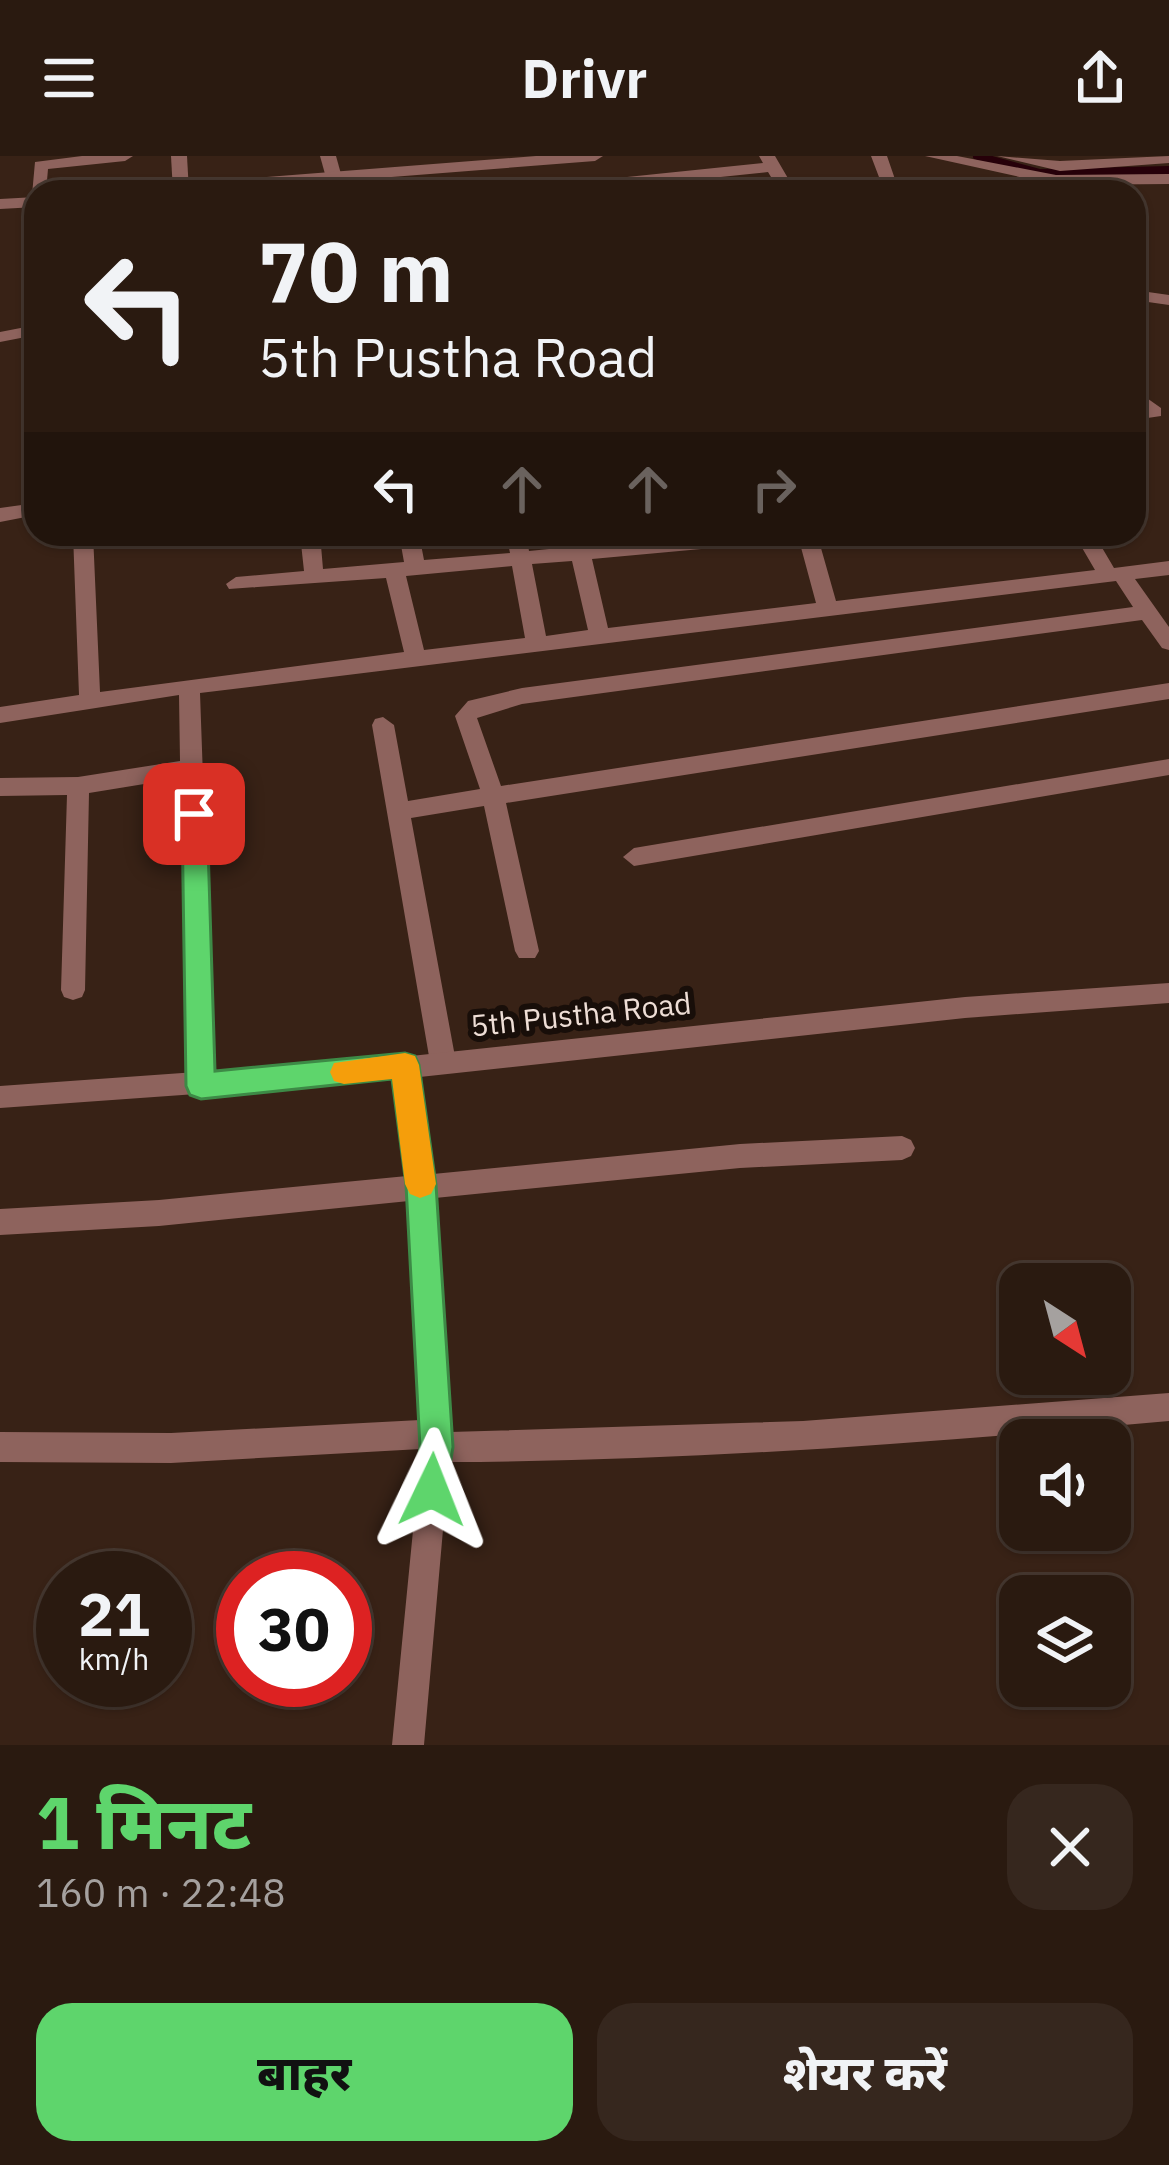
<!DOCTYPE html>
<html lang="hi">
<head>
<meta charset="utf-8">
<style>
  body { margin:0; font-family:"IBM Plex Sans","Noto Sans Devanagari",sans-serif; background:#36271e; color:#f1f3f6; height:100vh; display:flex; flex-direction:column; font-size:45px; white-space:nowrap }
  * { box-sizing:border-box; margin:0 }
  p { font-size:39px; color:#a5a19f }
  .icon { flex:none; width:66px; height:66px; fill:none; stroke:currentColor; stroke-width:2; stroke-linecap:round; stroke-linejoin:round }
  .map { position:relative; height:1589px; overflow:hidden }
  .side { display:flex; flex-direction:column; background:#2a1a10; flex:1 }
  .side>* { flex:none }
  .hud { position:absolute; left:24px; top:24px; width:1122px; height:366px; border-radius:36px; box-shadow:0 3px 9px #0004,0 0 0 3px #463830; background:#2a1a10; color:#f1f3f6; overflow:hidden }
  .needle { width:78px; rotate:144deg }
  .fabs { position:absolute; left:999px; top:1107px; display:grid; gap:24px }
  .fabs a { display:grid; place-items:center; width:132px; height:132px; border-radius:24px; background:#2a1a10; box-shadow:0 3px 9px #0004,0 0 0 3px #463830; font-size:60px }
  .speed { position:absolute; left:36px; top:1395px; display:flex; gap:24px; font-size:60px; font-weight:700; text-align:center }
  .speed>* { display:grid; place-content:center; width:156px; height:156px; border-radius:50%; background:#2a1a10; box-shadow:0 3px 9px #0004,0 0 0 3px #463830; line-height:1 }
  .speed small { font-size:30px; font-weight:400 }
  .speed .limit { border:18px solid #d22; background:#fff; color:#111 }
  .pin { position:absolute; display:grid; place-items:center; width:102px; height:102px; color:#fff; margin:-51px; border-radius:24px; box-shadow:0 6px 18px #0006 }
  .me { position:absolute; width:132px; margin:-66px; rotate:2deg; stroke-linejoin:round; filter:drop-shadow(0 0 9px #0008) }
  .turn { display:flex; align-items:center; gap:42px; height:252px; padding:0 36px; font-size:54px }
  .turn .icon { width:156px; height:156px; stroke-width:2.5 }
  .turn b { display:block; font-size:84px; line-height:102px }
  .lanes { display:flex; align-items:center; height:114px; padding:0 36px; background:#0003; justify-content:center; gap:60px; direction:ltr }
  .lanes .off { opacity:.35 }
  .round { display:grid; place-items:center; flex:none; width:126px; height:126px; border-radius:36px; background:#36271e }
  .headline { display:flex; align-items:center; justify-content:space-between; height:204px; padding:0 36px }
  h1 { font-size:72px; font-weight:800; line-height:90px; color:#5ed56c }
  .action { display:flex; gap:24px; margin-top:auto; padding:24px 36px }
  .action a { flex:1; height:138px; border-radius:36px; background:#5ed56c; color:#111; font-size:48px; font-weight:800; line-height:138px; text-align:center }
  .action a+a { background:#36271e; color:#f1f3f6 }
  header { display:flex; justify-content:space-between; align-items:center; height:156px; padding:0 36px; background:#2a1a10; font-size:54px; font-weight:800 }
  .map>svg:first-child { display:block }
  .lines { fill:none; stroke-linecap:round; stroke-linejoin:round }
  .stream { stroke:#260009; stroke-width:8 }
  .minor { fill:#8e635d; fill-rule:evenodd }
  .tertiary { fill:#8e635d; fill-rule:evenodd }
  .route { fill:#5ed56c; stroke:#3d8a46; stroke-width:3 }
  .slow { fill:#f59e0b }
  .labels { text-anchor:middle; stroke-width:12; stroke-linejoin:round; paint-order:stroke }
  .street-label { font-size:30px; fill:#eeded6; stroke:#180e09 }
</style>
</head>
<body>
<header><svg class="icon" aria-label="menu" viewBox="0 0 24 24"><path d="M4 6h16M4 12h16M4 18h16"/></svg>Drivr<svg class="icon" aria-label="share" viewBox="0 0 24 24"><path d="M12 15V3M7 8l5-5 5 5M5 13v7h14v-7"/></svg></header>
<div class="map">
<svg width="1169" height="1589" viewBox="0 0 1169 1589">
  <rect width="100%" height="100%" fill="#382216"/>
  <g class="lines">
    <polyline class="stream" points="977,0 1040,17 1169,14"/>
    <g class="minor">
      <polygon points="82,0 133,0 125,5 48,13 46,36 32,39 35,6"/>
      <polygon points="171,0 187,0 189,36 173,36"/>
      <polygon points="320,0 336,0 346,36 330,36"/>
      <polygon points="759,0 775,0 796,36 780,36 768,16 576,36 522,36 530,31 763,7"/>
      <polygon points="871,0 887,0 897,29 1008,25 1021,36 802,36 810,31 882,29"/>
      <polygon points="997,0 1060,5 1169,0 1169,7 1060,15"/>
      <polygon points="1134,134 1169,139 1169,149 1134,144"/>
      <polygon points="36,169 36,179 0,186 0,176"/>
      <polygon points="1134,233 1161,252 1161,260 1134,264 1134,252 1138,252 1134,248"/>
      <polygon points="36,347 36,359 0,366 0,352"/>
      <path d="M73,378H93L100,536L404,496L386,422L229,433L226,428L236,421L304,415L300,378H320L323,413L404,406L399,378H419L424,404L510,397L506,378H526L529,395L569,391L566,378H586L589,390L722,378H817L836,445L1095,414L1074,378H1094L1114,412L1169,405V419L1135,423L1169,471V494L1162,492L1142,464L522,548L477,562L501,630L1169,527V543L506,647L539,795L535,802H519L515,795L484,650L411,662L456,906L452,914L443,917L434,914L430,906L372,569L375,563L383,561L394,569L408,645L480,633L455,560L468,545L522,532L1133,451L1116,425L200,537L214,930L210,938L201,941L192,938L188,930L181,622L89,637L85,834L82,841L73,844L64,841L61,834L67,639L0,640V622L78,621L180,605L179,539L0,567V551L79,539ZM799,384L816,447L608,472L592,403ZM572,405L588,474L546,480L532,408ZM512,410L525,482L424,494L406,420Z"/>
      <polygon points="1169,603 1169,619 634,710 623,701 634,692"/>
      <path d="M405,898L414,901L418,909L433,1018L740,988L902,980L911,984L915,992L911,1000L902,1004L740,1012L435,1042L450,1276L803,1265L1169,1237V1265C929,1287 690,1305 449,1306L424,1589H392L421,1293L171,1307L0,1306V1276L171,1277L420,1264L409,1045L159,1070L0,1079V1053L159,1044L407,1020L392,909L396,901Z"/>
    </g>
    <g class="tertiary">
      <polygon points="536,0 603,0 595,5 200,36 132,36 140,31"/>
      <polygon points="925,0 957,0 1056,19 1169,18 1169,28 1056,29"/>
      <polygon points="36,41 36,51 0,53 0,43"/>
      <polygon points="1169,827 1169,847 965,862 392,924 0,952 0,930 392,902 965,841"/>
    </g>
  </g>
  <polygon class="route" points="194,648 207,658 215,915 405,897 415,900 419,909 436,1029 453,1291 444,1345 432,1350 420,1345 415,1334 420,1291 406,1029 392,923 201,943 190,939 186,930 182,658"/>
  <polygon class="slow" points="405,897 415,900 419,909 436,1028 431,1038 420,1042 410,1038 405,1028 392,923 344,928 334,925 330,916 334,907"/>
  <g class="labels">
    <g class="street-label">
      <text transform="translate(581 859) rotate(-6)" y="10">5th Pustha Road</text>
    </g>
  </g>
</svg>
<div class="fabs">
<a><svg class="needle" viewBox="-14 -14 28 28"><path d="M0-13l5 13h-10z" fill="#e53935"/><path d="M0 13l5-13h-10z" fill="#a5a19f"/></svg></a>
<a><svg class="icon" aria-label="sound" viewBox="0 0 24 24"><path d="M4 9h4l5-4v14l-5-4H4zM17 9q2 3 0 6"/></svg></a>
<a><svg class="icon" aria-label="layers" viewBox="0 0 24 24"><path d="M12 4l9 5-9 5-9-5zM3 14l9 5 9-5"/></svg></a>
</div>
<div class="speed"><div>21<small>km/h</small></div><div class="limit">30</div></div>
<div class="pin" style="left:194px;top:658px;background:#d93025"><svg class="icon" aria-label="arrive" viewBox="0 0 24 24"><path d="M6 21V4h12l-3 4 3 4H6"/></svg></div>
<svg class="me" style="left:432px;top:1334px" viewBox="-20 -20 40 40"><path d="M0-17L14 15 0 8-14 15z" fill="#5ed56c" stroke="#fff" stroke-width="4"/></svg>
<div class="hud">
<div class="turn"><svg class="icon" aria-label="left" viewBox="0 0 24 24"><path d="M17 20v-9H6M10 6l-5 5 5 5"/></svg><div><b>70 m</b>5th Pustha Road</div></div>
<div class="lanes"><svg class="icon" aria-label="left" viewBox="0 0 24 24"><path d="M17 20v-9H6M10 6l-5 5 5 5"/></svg><svg class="icon off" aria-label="ahead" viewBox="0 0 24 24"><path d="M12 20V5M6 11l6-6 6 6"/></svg><svg class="icon off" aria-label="ahead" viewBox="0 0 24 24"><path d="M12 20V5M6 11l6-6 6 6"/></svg><svg class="icon off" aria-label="right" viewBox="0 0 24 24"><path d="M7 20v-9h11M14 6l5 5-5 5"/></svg></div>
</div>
</div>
<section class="side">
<div class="headline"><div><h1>1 मिनट</h1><p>160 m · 22:48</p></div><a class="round"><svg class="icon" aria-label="close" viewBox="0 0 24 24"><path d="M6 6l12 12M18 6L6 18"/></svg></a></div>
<div class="action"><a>बाहर</a><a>शेयर करें</a></div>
</section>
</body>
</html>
